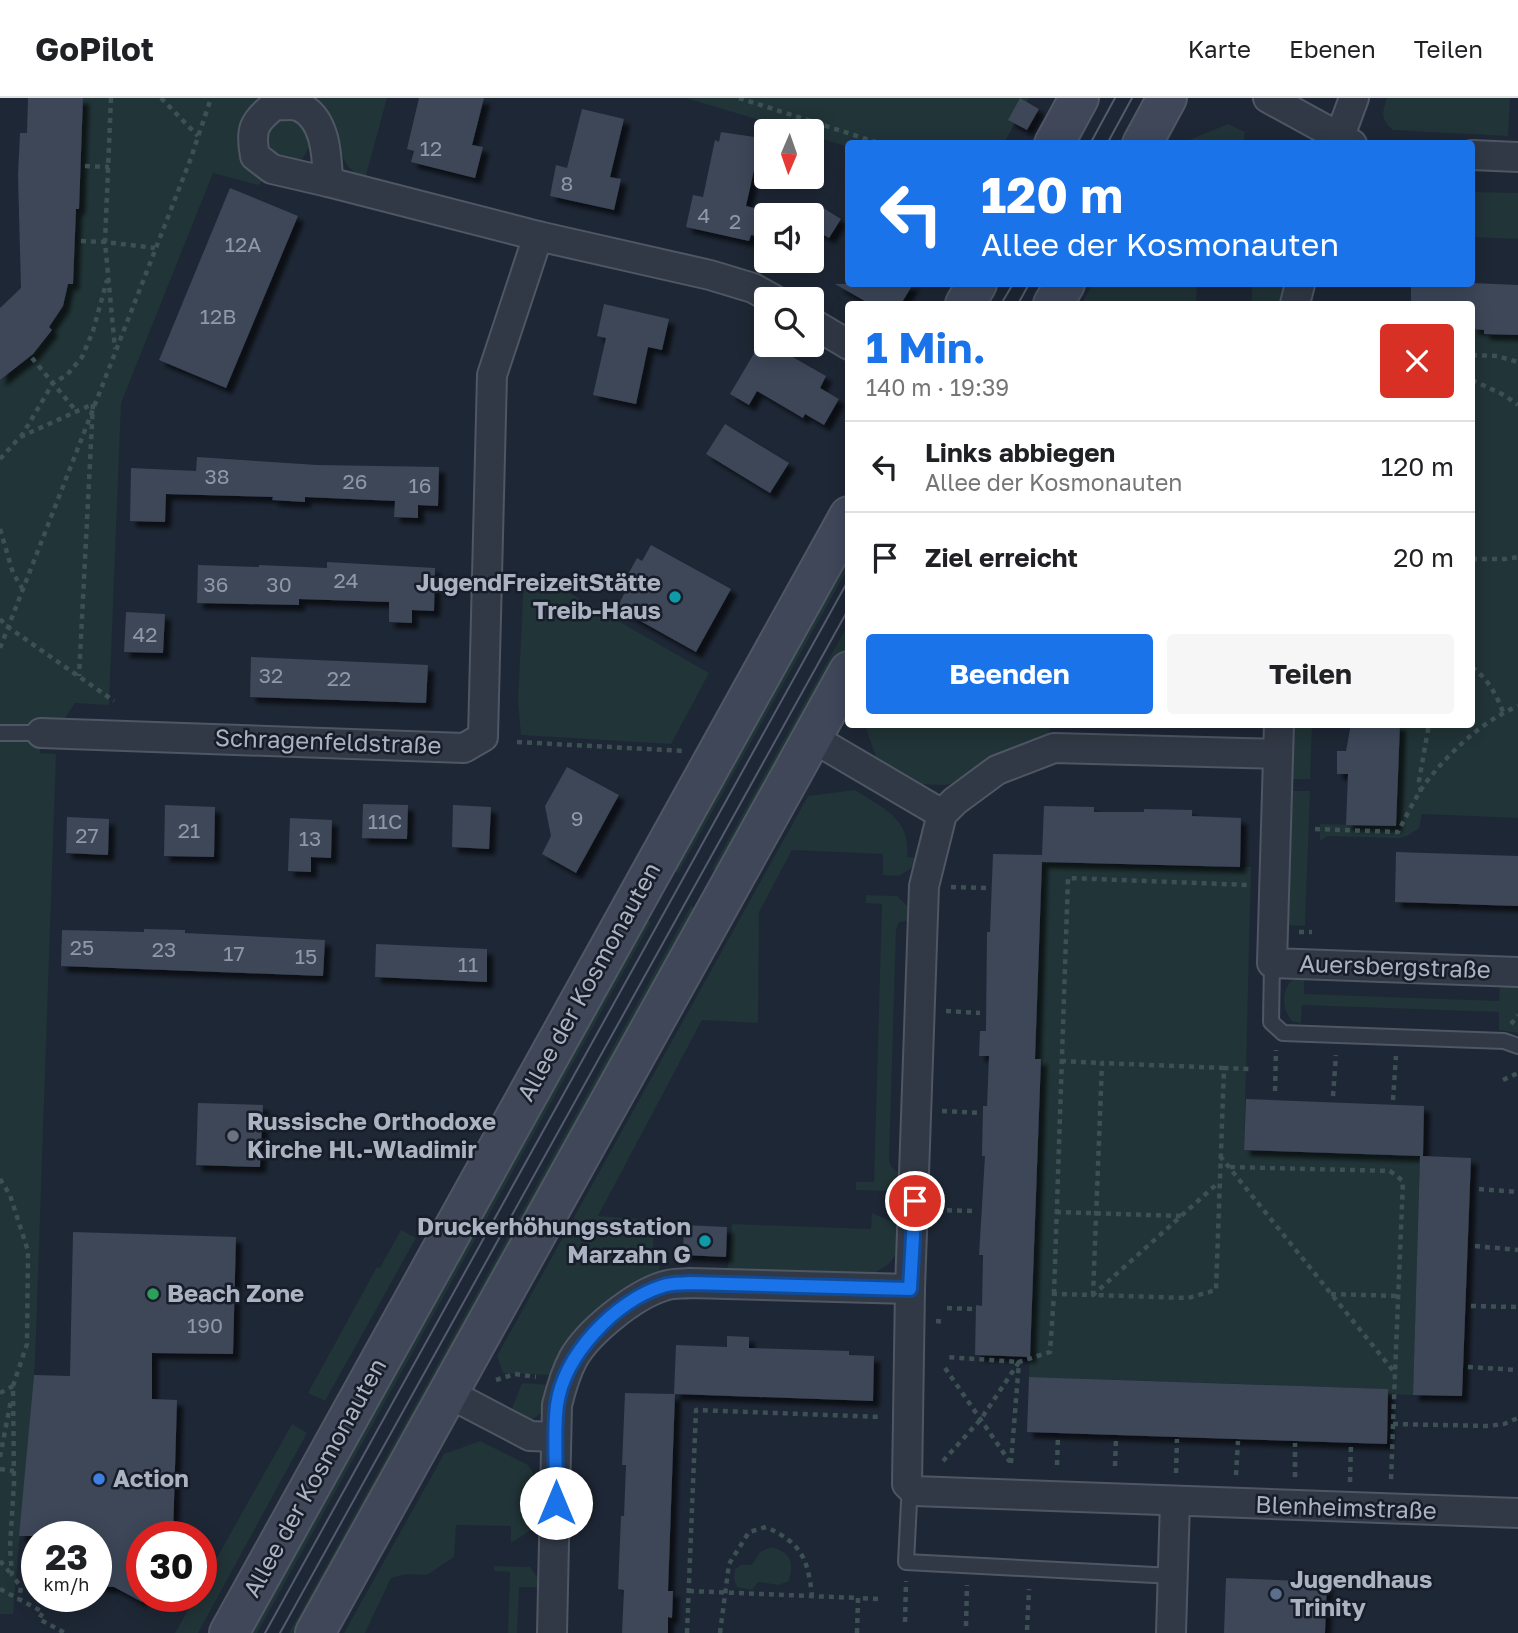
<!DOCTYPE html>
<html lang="de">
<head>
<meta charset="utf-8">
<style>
  body { margin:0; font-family:"Golos Text",sans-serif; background:#f6f6f6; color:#202124; height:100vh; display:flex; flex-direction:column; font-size:26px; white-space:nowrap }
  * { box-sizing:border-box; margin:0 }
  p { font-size:23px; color:#757577 }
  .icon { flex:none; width:38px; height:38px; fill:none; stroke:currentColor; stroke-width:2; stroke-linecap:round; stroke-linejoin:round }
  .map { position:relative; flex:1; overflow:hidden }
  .side { position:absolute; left:845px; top:203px; width:630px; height:427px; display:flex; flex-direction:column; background:#fff; border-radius:7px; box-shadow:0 4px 18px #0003 }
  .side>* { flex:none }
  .top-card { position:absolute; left:845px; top:42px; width:630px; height:147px; border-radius:7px; box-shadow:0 4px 18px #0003; background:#1a73e8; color:#fff; overflow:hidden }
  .needle { width:46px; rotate:182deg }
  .controls { position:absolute; left:754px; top:21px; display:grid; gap:14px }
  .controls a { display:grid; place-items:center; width:70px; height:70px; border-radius:7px; background:#fff; box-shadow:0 4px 18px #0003; font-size:35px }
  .speed { position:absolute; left:21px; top:1423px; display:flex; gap:14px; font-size:35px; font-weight:700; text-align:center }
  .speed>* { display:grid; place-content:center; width:91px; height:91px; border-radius:50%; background:#fff; box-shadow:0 4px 18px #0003; line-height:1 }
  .speed small { font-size:18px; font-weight:400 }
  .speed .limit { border:10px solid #d22; background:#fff; color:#111 }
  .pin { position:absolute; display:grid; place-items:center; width:60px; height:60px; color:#fff; margin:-30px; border:4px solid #fff; border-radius:50%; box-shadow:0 2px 7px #0007 }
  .me { position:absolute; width:77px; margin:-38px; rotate:0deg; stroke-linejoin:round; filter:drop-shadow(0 0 5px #0008) }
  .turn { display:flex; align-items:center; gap:24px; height:147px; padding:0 21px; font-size:32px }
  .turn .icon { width:91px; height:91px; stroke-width:2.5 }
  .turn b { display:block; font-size:49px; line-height:60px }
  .round { display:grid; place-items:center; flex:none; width:74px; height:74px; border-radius:7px; background:#f6f6f6 }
  .summary { display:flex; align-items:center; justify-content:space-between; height:119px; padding:0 21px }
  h1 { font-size:42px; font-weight:700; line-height:52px; color:#1a73e8 }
  .primary-button { display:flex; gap:14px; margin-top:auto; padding:14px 21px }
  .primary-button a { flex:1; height:80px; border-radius:7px; background:#1a73e8; color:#fff; font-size:28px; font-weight:700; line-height:80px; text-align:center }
  .primary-button a+a { background:#f6f6f6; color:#202124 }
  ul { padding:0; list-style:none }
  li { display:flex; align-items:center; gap:21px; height:91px; padding:0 21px; border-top:2px solid #e0e0e0 }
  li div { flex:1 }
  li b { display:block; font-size:26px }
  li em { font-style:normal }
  header { display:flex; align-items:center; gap:42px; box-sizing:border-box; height:98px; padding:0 35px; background:#fff; border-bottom:2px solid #e0e0e0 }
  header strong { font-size:33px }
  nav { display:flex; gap:38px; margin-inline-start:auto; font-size:24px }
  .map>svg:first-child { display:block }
  .green { fill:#213437 }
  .building { fill:#3c4658; filter:url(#shadow) }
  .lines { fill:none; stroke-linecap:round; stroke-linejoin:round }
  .service-casing { stroke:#4f5664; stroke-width:18 }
  .minor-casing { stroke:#4f5664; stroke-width:32 }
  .secondary-casing { stroke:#4f5664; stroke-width:42 }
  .path { stroke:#3d5054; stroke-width:4.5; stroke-dasharray:5 5; stroke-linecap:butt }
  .service { stroke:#313946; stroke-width:14 }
  .minor { stroke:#313946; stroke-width:28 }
  .secondary { stroke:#3f4759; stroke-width:38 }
  .tram { stroke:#535c6d; stroke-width:2 }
  .route-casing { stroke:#114b97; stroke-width:18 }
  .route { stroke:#1a73e8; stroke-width:12 }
  .culture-dot { fill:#0f9aa8; stroke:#171e2a; stroke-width:2.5 }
  .worship-dot { fill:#6b7280; stroke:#171e2a; stroke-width:2.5 }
  .leisure-dot { fill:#2e9e5b; stroke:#171e2a; stroke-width:2.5 }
  .shop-dot { fill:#3f7fe0; stroke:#171e2a; stroke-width:2.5 }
  .service-dot { fill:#5c6f8a; stroke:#171e2a; stroke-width:2.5 }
  .labels { text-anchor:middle; stroke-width:5; stroke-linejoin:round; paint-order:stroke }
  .number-label { font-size:21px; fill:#8f98a8 }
  .poi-label { font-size:24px; font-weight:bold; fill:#abb3c3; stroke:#171e2a; text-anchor:start }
  .street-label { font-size:24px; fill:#abb3c3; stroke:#171e2a }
</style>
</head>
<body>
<header>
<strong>GoPilot</strong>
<nav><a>Karte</a><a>Ebenen</a><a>Teilen</a></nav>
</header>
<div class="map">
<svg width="1518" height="1535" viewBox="0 0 1518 1535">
  <defs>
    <filter id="shadow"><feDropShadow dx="6" dy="6" stdDeviation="2" flood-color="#0009"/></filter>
  </defs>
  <rect width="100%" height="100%" fill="#1e2735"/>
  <g class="green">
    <polygon points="83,0 265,0 265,80 258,87 213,75 121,305 109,607 75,605 62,625 40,629 40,655 56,656 35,1264 13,1516 0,1516 0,282 37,251 52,233 49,229 63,208 68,186 73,186 76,111 79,110"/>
    <polygon points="308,0 387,0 364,85 347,67 336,45"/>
    <polygon points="686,0 1029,0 1004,45 849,46 849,49 812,38 812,33 796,33"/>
    <path d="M1387,0H1510L1508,38L1393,32C1380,22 1382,14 1387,0Z"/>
    <polygon points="273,18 304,22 311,46 303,60 295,64 265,55 262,31"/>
    <polygon points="1228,26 1245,34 1243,45 1182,45"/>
    <polygon points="1472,94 1518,95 1518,141 1472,139"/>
    <polygon points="1093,186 1197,186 1196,206 1081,206"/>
    <polygon points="1252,186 1290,186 1287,206 1252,206"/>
    <polygon points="1472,231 1484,232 1484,236 1518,237 1518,720 1422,716 1419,730 1409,737 1400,740 1328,738 1320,743 1320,726 1396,728 1398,679 1395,654 1399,653 1400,627 1472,626"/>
    <polygon points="849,446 849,468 678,775 668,770"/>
    <polygon points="524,479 552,485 709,575 671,646 521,637 518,604"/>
    <polygon points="849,525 849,548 722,776 712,771"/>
    <polygon points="865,627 1050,627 1049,639 980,670 955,685 944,687 916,686 878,665"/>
    <polygon points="1295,627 1312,627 1310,681 1293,681"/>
    <path d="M855,692C884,711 911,720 907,759L917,760L916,767L899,778L883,777V756L792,752L759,814L758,925L702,922L598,1118L653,1122V1149L660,1150L659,1179L554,1277L503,1275L497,1258L808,698Z"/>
    <polygon points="1293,693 1310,693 1305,828 1288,827"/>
    <polygon points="1042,764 1190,769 1191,764 1217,769 1251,769 1244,1052 1420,1058 1413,1297 1388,1296 1388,1291 1029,1279 1035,1109 1031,1084 1037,1084 1041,961 1035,961"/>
    <path d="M866,797L897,798L912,813L911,822L899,824L896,831L889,1063C892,1071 895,1075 905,1075L904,1080L887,1093L856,1092V1084H874L882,806L866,805Z"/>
    <polygon points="691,808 700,813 300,1535 289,1535"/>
    <polygon points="641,819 651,824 257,1535 244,1535"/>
    <path d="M1304,878V896L1499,903L1500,885H1518V935L1499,932V914L1302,907L1301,925L1292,923C1282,911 1281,895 1291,883Z"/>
    <path d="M872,1115L902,1128C898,1155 896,1168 867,1177L727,1175L732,1126L871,1131Z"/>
    <polygon points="401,1132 416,1140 325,1303 308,1295 377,1169 380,1170"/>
    <polygon points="522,1285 552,1287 545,1312 530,1323 509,1318"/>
    <polygon points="292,1326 307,1335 198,1535 175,1535 196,1498 201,1498 201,1488"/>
    <polygon points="480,1343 528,1367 533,1375 537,1428 511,1445 511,1428 456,1427 454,1459 427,1477 407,1476 391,1480 365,1535 344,1535 444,1356"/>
    <path d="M771,1449C791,1454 794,1464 789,1483L779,1487L758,1484L752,1492L737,1489L734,1481L735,1471L741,1467H752L760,1454Z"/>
    <polygon points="494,1468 530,1469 540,1483 539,1489 519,1489 517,1535 508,1535 510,1474 494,1473"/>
  </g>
  <g class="building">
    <polygon points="28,0 83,0 79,111 76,111 73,186 68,186 63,208 49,229 52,232 33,256 0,282 0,210 21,190 18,77 20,35 27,35"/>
    <polygon points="419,0 484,0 472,47 483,49 475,80 411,64 414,53 407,51"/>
    <polygon points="1020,0 1039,11 1027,32 1008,22"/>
    <polygon points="582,11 624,21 610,79 621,81 614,112 550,98 556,67 567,70"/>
    <polygon points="721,34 761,40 746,108 766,113 766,140 751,137 749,143 686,129 693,97 703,99 715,42 719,44"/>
    <polygon points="230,90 298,118 226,290 159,262"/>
    <polygon points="820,108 841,121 829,140 812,130 812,122"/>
    <polygon points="1472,185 1518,187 1518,237 1484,236 1484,232 1472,231 1472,206 1411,206 1411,186"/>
    <polygon points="835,186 913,186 901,206 870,206"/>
    <polygon points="604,206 669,221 662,252 648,249 636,306 593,297 606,240 597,238"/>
    <polygon points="759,247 788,247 784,254 826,278 820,290 839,301 824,327 805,316 803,320 757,293 749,307 730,296"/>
    <polygon points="725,326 789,365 770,395 706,356"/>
    <polygon points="197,359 317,367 439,369 438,408 418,407 418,420 394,419 395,403 305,399 305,404 272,402 273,399 166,396 165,424 130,423 131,370 196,373"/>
    <polygon points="651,447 731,491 696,554 617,510 625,494 620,491 637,460 642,463"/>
    <polygon points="327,464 435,470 434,513 412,512 412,525 389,524 389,504 299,501 299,507 197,505 198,467 259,469 259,467 327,470"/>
    <polygon points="126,514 165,516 163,555 124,554"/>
    <polygon points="251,559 428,567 426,605 250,599"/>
    <polygon points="1351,626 1400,626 1396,728 1346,727 1348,676 1337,676 1337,653 1346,653"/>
    <polygon points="567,669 619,697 576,775 542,756 551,738 545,708"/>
    <polygon points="363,706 408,707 407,741 362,740"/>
    <polygon points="165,707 215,709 214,759 164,758"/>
    <polygon points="453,707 491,709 489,751 452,749"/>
    <polygon points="1044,708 1094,709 1094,714 1144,714 1144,711 1192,712 1192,718 1241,720 1240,769 1042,764 1035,961 1041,961 1030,1259 975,1257 976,1207 982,1208 983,1157 979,1157 985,1058 982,1058 983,1008 987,1008 989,958 979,958 980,933 986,933 987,834 990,834 993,756 1042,757"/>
    <polygon points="67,719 109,721 108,757 66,755"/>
    <polygon points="290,720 332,722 331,760 311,759 311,774 288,773"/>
    <polygon points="1396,754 1518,758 1518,808 1395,804"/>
    <polygon points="144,831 185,832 185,835 325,842 323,878 61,868 62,832 144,834"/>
    <polygon points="376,846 487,851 487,884 375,879"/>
    <polygon points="1246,1001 1424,1008 1423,1058 1471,1060 1462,1298 1413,1297 1420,1058 1244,1052"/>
    <polygon points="198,1005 263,1007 260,1069 196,1067"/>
    <polygon points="684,1127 727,1129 726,1159 683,1157"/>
    <polygon points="73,1134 236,1139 233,1256 152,1255 152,1301 177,1302 173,1438 142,1438 142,1504 114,1489 96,1488 96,1438 19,1438 34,1277 70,1278"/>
    <polygon points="727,1238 749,1239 749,1250 849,1253 849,1257 874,1258 873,1303 675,1296 668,1493 673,1493 672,1520 668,1519 668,1535 622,1535 624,1492 618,1491 621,1418 624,1418 626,1367 622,1367 625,1295 674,1296 676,1247 727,1249"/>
    <polygon points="1029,1279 1388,1291 1387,1346 1027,1334"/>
    <polygon points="1226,1480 1327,1484 1325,1535 1224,1535"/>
  </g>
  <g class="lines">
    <g class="service-casing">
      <g id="service">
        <polyline points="0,635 41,635"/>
        <polyline points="1272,865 1271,924 1283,935 1504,943 1518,948"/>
        <polyline points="914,1393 909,1404 906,1464 1173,1478"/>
      </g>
    </g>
    <g class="minor-casing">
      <g id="minor">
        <polyline points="1268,0 1352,46"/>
        <path d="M275,7C282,8 291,6 298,8C326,19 327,58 328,84L272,71L255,58C250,32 253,24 275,7Z"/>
        <polyline points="1337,46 1354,0"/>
        <polyline points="1472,57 1518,59"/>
        <polyline points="328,84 538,138 710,177 753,190 773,201"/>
        <polyline points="1295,206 1300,186"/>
        <polyline points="812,225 849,247"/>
        <polyline points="1279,626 1272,865 1518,874"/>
        <polyline points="41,635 464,650 483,639 492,277 538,138"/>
        <polyline points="811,639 942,716"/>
        <polyline points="1278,656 1054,650 997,672 955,703 942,716 924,788 910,1191 907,1386 914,1393 1518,1415"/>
        <polyline points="448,1295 530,1338 555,1339"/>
        <path d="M552,1535L557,1307C561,1291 565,1276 573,1261C588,1234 634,1197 664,1188C672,1185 682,1186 690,1185L910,1191"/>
        <polyline points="1171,1535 1175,1404"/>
      </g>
    </g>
    <g class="secondary-casing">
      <g id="secondary">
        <polyline points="1054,46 1079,0"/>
        <polyline points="1142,46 1167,0"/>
        <polyline points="965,206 977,186"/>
        <polyline points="1053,206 1065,186"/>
        <polyline points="229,1535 849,418"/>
        <polyline points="315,1535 849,573"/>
      </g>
    </g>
    <g class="path">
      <polyline points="111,0 105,144 115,251"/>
      <polyline points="161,0 198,38"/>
      <polyline points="739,0 882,46"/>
      <polyline points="85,68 109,69"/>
      <polyline points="81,143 105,144 155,150"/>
      <polyline points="1472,257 1497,258 1518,264"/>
      <polyline points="32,260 77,314"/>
      <polyline points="1472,282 1504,297 1518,307"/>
      <polyline points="21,339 53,285 67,277 82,259 93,233 107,182"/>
      <polyline points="0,361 20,339 93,306 79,578"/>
      <polyline points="0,431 13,475 22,490"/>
      <polyline points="1472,461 1505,461 1518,459"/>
      <polyline points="0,521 8,529 114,603"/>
      <polyline points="0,550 191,60 211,0"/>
      <path d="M1472,569C1488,581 1496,596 1503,614"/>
      <polyline points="517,644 684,653"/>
      <polyline points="1421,694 1419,683 1429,626"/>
      <path d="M1315,731L1398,734C1408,715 1418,693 1432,677C1455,649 1485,622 1518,608"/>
      <polyline points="951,789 989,790"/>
      <polyline points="1299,834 1312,834"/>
      <polyline points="946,913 980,915"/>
      <polyline points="1511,926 1518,917"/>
      <polyline points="1061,963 1102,965"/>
      <polyline points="1224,970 1102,965 1093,1197 1188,1200 1216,1192 1224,970 1249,971"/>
      <polyline points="1503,982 1518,975"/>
      <polyline points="1275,993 1276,952"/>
      <polyline points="1333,998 1336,957"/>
      <polyline points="1393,1002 1396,958"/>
      <polyline points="942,1013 980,1015"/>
      <polyline points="1220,1058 1395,1275 1391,1383"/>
      <polyline points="1230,1069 1390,1073 1403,1083 1395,1275"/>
      <polyline points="0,1081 10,1097 28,1153 27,1246 13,1288 14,1385 10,1449 12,1477 21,1489 19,1501"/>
      <polyline points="1479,1091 1518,1094"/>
      <polyline points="937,1112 975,1113"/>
      <polyline points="1056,1114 1181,1118"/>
      <polyline points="1475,1148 1518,1152"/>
      <polyline points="1054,1196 1068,780 1249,787"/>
      <polyline points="1331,1196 1398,1198"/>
      <polyline points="1471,1208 1518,1209"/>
      <polyline points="947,1210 973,1211"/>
      <polyline points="936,1223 946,1224"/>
      <polyline points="1468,1269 1518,1272"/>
      <polyline points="945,1270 1010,1364"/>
      <polyline points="496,1282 515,1276 536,1279"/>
      <polyline points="0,1295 13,1288"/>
      <polyline points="1393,1326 1488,1328 1504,1326 1518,1320"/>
      <polyline points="0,1359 11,1302"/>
      <polyline points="943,1363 981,1321 1019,1264 946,1259"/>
      <polyline points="1011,1365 1019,1264 1050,1254 1054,1196 1093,1197 1218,1085"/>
      <polyline points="1057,1367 1058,1338"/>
      <polyline points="1115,1368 1116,1339"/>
      <polyline points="0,1371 14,1373"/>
      <polyline points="1176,1375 1177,1341"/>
      <polyline points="1236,1377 1238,1343"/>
      <polyline points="1295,1379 1295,1345"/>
      <polyline points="1350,1384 1351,1346"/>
      <polyline points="0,1463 12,1477"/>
      <polyline points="0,1491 43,1514 39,1521 65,1535"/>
      <polyline points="689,1493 858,1500"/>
      <polyline points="905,1524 906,1483"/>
      <polyline points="966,1528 967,1487"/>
      <polyline points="1027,1532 1029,1491"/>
      <polyline points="687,1535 696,1312 882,1319"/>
      <path d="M720,1535L729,1466L749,1434L766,1429C801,1445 808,1460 812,1498"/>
      <polyline points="857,1535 858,1500 879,1501"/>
    </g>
    <use href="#service" class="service"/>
    <use href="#minor" class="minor"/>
    <use href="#secondary" class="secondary"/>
    <g class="tram">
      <polyline points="1090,46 1115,0"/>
      <polyline points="1107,46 1132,0"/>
      <polyline points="1001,206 1013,186"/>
      <polyline points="1018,206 1029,186"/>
      <polyline points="265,1535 849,481"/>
      <polyline points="280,1535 849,510"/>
    </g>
  </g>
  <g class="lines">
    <g class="route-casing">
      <path id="route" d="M556,1405C557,1372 553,1339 557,1307C564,1257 615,1203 663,1188C672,1185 682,1186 690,1185L910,1191L915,1103"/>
    </g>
    <use href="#route" class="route"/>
  </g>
  <g class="culture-dot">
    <circle cx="675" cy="499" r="7"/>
    <circle cx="705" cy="1143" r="7"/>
  </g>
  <circle class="worship-dot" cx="233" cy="1038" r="7"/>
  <circle class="leisure-dot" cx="153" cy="1196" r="7"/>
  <circle class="shop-dot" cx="99" cy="1381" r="7"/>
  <circle class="service-dot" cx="1276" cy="1496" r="7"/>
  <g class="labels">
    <g class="number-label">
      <text x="431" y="58">12</text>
      <text x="567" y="93">8</text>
      <text x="704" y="125">4</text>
      <text x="735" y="131">2</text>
      <text x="243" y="154">12A</text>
      <text x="218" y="226">12B</text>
      <text x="217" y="386">38</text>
      <text x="355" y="391">26</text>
      <text x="420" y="395">16</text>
      <text x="346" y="490">24</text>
      <text x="216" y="494">36</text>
      <text x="279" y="494">30</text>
      <text x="145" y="544">42</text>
      <text x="271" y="585">32</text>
      <text x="339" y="588">22</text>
      <text x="577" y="728">9</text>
      <text x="385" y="731">11C</text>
      <text x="189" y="740">21</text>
      <text x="87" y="745">27</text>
      <text x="310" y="748">13</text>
      <text x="82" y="857">25</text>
      <text x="164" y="859">23</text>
      <text x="234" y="863">17</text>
      <text x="306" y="866">15</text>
      <text x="468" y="874">11</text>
      <text x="205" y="1235">190</text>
    </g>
    <g class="poi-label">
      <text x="661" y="493" text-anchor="end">JugendFreizeitStätte<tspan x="661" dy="28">Treib-Haus</tspan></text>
      <text x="247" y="1032">Russische Orthodoxe<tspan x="247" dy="28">Kirche Hl.-Wladimir</tspan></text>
      <text x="691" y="1137" text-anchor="end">Druckerhöhungsstation<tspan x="691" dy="28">Marzahn G</tspan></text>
      <text x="167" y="1204">Beach Zone</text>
      <text x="113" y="1389">Action</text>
      <text x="1290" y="1490">Jugendhaus<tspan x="1290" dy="28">Trinity</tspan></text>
    </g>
    <g class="street-label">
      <text transform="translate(328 644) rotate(2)" y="8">Schragenfeldstraße</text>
      <text transform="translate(1395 869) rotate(2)" y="8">Auersbergstraße</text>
      <text transform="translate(589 884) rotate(-61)" y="8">Allee der Kosmonauten</text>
      <text transform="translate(315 1380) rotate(-61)" y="8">Allee der Kosmonauten</text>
      <text transform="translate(1346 1410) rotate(2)" y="8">Blenheimstraße</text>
    </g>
  </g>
</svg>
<div class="controls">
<a><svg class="needle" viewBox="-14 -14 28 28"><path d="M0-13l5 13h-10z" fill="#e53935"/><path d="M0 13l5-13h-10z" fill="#757577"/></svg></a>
<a><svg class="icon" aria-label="sound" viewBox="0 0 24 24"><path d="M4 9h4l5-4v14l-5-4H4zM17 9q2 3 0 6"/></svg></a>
<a><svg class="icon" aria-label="search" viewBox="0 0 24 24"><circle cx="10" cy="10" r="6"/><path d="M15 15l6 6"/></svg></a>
</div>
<div class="speed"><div>23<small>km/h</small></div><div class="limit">30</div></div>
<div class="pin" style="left:915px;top:1103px;background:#d93025"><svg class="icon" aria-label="arrive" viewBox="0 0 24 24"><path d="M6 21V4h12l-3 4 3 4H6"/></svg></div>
<svg class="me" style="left:556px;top:1405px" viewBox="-20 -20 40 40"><circle r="19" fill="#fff"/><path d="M0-13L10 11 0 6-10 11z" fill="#1a73e8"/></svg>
<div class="top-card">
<div class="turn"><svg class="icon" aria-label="left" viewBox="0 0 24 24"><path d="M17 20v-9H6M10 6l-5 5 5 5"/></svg><div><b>120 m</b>Allee der Kosmonauten</div></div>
</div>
<section class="side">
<div class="summary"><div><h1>1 Min.</h1><p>140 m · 19:39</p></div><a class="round" style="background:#d93025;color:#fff"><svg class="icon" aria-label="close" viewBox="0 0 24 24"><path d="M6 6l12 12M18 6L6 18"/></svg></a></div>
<ul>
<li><svg class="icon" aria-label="left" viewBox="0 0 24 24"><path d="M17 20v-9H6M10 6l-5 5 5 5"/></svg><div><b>Links abbiegen</b><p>Allee der Kosmonauten</p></div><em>120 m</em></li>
<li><svg class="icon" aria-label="arrive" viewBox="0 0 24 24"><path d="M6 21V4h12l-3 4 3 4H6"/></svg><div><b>Ziel erreicht</b></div><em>20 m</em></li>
</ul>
<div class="primary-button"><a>Beenden</a><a>Teilen</a></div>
</section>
</div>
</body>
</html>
